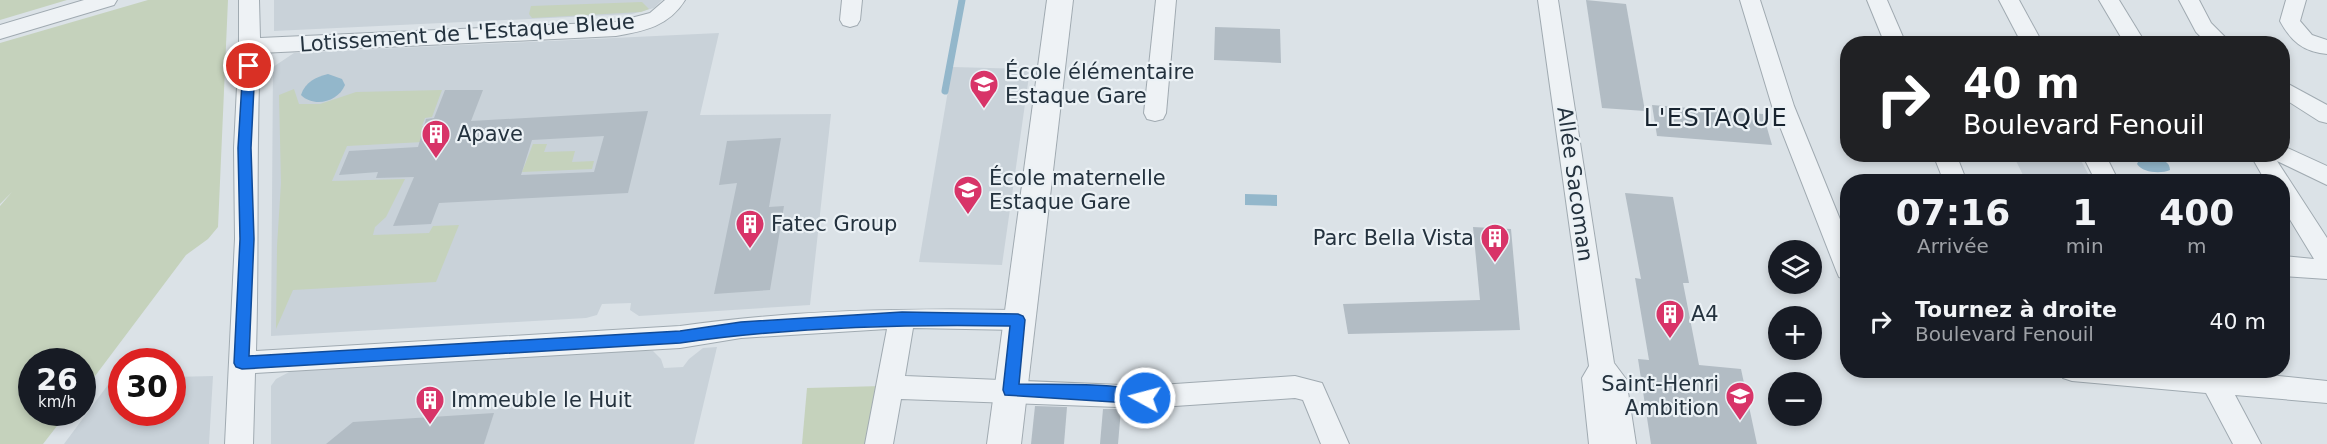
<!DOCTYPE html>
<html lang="fr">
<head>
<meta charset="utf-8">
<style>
  body { margin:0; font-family:"DejaVu Sans",sans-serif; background:#242831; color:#f1f3f6; height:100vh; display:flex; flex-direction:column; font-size:22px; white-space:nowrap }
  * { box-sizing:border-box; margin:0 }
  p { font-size:20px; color:#9ea1a6 }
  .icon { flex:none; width:33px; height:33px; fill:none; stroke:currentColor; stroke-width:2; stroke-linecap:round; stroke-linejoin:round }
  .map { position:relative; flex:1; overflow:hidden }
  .panel { position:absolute; left:1840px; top:174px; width:450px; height:204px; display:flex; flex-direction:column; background:#171b24; border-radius:24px; box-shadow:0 3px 9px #0003 }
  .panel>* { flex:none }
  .banner { position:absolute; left:1840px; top:36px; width:450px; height:126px; border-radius:24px; box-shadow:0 3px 9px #0003; background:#202124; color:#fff; overflow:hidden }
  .tools { position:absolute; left:1768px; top:240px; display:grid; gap:12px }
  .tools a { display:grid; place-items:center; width:54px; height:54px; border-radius:50%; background:#171b24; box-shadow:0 3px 9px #0003; font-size:30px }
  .speed { position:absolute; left:18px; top:348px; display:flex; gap:12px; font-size:30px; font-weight:700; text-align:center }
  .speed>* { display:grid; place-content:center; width:78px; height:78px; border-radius:50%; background:#171b24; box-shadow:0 3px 9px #0003; line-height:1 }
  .speed small { font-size:15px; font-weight:400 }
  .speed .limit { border:9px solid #d22; background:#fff; color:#111 }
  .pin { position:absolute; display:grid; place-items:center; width:51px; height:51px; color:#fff; margin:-26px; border:3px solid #fff; border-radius:50%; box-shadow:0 2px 6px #0007 }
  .me { position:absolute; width:66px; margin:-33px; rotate:277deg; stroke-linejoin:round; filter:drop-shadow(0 0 4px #0008) }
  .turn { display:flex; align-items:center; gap:21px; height:126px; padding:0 24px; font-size:27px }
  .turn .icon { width:78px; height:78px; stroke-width:2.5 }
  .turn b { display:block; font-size:42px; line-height:51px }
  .eta { display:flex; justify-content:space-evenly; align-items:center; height:102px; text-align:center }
  .eta b { font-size:36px; font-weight:700; line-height:42px }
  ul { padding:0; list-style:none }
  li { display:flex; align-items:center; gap:18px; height:90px; padding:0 24px }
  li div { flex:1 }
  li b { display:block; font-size:22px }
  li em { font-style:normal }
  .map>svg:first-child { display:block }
  .built { fill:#c9d2d9 }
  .green { fill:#c5d2bc }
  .water { fill:#93b7cb }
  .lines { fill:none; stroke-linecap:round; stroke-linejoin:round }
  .stream { stroke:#93b7cb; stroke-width:7 }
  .building { fill:#b2bcc4; fill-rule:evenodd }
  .minor-casing { stroke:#a0aab1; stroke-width:2 }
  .tertiary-casing { stroke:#a0aab1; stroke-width:2 }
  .minor { fill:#eef2f5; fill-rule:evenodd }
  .tertiary { fill:#eef2f5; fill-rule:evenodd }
  .route { fill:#1a73e8; stroke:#114b97; stroke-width:1.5 }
  .labels { text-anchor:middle; stroke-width:4.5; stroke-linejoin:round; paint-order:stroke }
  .street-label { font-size:21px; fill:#24323e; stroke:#ebf1f5 }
  .poi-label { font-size:21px; fill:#24323e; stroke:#ebf1f5; text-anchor:start }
  .quarter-label { font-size:24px; letter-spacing:1.5px; fill:#17232f; stroke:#ebf1f5 }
</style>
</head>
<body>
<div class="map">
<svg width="2327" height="444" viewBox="0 0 2327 444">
  <rect width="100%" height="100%" fill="#dbe2e7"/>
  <g class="built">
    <polygon points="274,0 662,0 654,8 632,14 274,31"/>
    <polygon points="719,33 700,115 831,114 810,305 639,316 630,310 631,303 602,304 597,315 586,318 271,336 273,67 294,53"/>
    <polygon points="952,67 1030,69 1002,265 919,262"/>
    <polygon points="2013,155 2078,155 2092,181 2026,181"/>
    <polygon points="717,347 694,444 271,444 271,386 276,379 293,370 634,351 653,351 661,359 664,368 683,367 689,359 703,348"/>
    <polygon points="213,376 209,444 64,444 113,378 121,378 122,412 172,412 173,377"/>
  </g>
  <g class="green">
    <polygon points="0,0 67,0 0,20"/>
    <polygon points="148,0 228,0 218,227 208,239 186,255 83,392 82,362 32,362 32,412 67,413 43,444 0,444 0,206 12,192 0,204 0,43"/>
    <polygon points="642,2 649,9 641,12 532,18 529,14 531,6"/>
    <polygon points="294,89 299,104 320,104 356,92 442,90 432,117 425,118 422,126 429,126 423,142 347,146 332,181 405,179 386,217 375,227 373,235 429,233 433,226 459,225 436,282 293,290 276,329 277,246 281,183 279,95"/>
    <polygon points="533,144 547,144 544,152 575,151 572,162 594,161 592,169 522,172"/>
    <polygon points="882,386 872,444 802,444 807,388"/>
  </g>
  <g class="water">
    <path d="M328,74L342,79L345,85C338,102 314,108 301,95C305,82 316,77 328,74Z"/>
    <path d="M2152,159C2160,158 2170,161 2170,170C2161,174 2143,173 2137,164L2138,162H2148Z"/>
    <polygon points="1245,194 1277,195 1277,206 1245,205"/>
  </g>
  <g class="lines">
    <polyline class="stream" points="945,91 962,0"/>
  </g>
  <g class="building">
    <polygon points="1586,0 1626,4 1645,111 1602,108"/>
    <polygon points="1215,27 1280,29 1281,63 1214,60"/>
    <path d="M445,90H483L471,121L648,111L628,193L439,203L431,224L393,226L414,177L376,178L378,172L339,175L349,151L418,147L426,119L434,118ZM604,136L594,172L521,175L532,140Z"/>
    <polygon points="1652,105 1763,114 1772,145 1657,136"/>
    <polygon points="781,138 769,207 784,206 770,290 714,294 737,183 719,185 727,141"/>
    <polygon points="1625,193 1673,197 1689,283 1683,283 1699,365 1741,369 1757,444 1651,444 1638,359 1649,360 1635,278 1641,279"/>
    <polygon points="1473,227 1511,229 1520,330 1348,334 1343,304 1480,300"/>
    <polygon points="1035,406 1067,407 1064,444 1031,444"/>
    <polygon points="1103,409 1121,409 1118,444 1100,444"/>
    <polygon points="494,413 484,444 326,444 353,422"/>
  </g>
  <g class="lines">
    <g class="minor-casing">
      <g id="minor">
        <polygon points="84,0 117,0 114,5 0,39 0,25"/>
        <path d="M239,0H259L260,38L616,22L650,13L665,0H685C669,26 645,31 616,36L260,53C256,152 259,252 256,351L680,326C793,310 904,308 1018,310L1027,313L1031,320L1027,327L1018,330L913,328L905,376L1145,386L1295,376L1322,383L1349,444H1321L1303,400L1295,398L1145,408L901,399L893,444H865L887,329L741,338L680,348L255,373L253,444H225L235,239L234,148L239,46Z"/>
        <polygon points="842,0 862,0 860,20 857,25 850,27 843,25 840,20"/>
        <polygon points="1156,0 1176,0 1166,113 1163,119 1155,121 1147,119 1144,113"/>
        <polygon points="1538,0 1558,0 1614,363 1626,379 1636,444 1589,444 1582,378 1589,366"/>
        <polygon points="1740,0 1760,0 1794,106 1848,239 1848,280 1839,277 1836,270 1772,106"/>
        <polygon points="1867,0 1887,0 1906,44 1885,44"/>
        <polygon points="1999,0 2019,0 2043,44 2022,44"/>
        <polygon points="2099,0 2119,0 2146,44 2125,44"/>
        <polygon points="2179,0 2199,0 2211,23 2232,44 2208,44 2196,32"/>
        <path d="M2286,0H2306L2300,21L2312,35L2327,40V54C2303,52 2291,41 2280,21Z"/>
        <polygon points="2283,81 2327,105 2327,123 2319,121 2283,98"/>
        <polygon points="2283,146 2327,166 2327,185 2277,161 2327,238 2327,279 2283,276 2283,256 2314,259 2283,208 2283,182 2266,182 2250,154 2283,154"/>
        <polygon points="1933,154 1956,154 1967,182 1944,182"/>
        <polygon points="2082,154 2105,154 2119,182 2096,182"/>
        <polygon points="2059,370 2222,370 2327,381 2327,403 2235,395 2261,444 2233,444 2206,393 2072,381 2063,378"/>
      </g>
    </g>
    <g class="tertiary-casing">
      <polygon id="tertiary" points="1047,0 1073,0 1021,444 987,444"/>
    </g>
    <use href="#minor" class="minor"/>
    <use href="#tertiary" class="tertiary"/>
  </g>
  <path class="route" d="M249,62L255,66L251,148L254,239L249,356L680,331L741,322L902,312L1018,314L1023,316L1025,320L1019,384C1054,385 1119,382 1150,393L1153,398L1150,402L1145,404L1005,395L1003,390L1010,326C899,324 791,327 680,343L242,369L236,367L234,363L240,239L238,148L243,66Z"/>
  <defs>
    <g id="school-pin" transform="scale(1.5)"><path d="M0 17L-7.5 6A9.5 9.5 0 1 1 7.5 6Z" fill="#d83468" stroke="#ebf1f5"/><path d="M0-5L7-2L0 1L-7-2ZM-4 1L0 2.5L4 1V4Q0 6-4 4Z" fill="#fff"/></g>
    <g id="building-pin" transform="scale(1.5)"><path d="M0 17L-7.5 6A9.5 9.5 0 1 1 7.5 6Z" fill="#d83468" stroke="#ebf1f5"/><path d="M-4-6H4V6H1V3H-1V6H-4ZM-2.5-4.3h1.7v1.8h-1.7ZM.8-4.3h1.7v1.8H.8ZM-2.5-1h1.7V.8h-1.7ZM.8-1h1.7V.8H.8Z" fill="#fff"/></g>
    <g id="university-pin" transform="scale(1.5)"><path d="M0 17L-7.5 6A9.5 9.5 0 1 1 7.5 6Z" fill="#d83468" stroke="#ebf1f5"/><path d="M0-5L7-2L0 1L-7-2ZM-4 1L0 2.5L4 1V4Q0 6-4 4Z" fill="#fff"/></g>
  </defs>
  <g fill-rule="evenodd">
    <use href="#school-pin" x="984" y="84"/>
    <use href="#building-pin" x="436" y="134"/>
    <use href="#school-pin" x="968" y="190"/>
    <use href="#building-pin" x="750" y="224"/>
    <use href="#building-pin" x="1495" y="238"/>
    <use href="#building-pin" x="1670" y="314"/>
    <use href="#university-pin" x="1740" y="396"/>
    <use href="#building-pin" x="430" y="400"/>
  </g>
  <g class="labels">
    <g class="street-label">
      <text transform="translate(467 33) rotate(-4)" y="7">Lotissement de L'Estaque Bleue</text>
      <text transform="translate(1575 184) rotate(82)" y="7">Allée Sacoman</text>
    </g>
    <g class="poi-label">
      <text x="1005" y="79">École élémentaire<tspan x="1005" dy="24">Estaque Gare</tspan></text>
      <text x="457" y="141">Apave</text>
      <text x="989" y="185">École maternelle<tspan x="989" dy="24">Estaque Gare</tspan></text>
      <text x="771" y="231">Fatec Group</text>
      <text x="1474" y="245" text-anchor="end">Parc Bella Vista</text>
      <text x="1691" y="321">A4</text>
      <text x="1719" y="391" text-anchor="end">Saint-Henri<tspan x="1719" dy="24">Ambition</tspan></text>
      <text x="451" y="407">Immeuble le Huit</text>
    </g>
    <g class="quarter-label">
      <text x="1716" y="126">L'ESTAQUE</text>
    </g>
  </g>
</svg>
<div class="tools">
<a><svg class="icon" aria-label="layers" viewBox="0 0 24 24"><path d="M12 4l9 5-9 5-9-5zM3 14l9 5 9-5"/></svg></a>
<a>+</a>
<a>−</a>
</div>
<div class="speed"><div>26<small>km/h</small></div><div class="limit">30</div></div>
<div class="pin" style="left:249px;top:66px;background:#d93025"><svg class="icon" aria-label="arrive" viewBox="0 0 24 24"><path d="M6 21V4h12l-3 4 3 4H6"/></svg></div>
<svg class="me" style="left:1145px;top:398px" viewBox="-20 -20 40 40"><circle r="17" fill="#1a73e8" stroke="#fff" stroke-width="3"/><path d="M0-11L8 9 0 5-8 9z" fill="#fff"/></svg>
<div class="banner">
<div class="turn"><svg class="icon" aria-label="right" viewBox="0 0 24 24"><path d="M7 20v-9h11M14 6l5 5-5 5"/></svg><div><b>40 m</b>Boulevard Fenouil</div></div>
</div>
<section class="panel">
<div class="eta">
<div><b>07:16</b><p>Arrivée</p></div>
<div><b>1</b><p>min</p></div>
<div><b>400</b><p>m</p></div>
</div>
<ul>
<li><svg class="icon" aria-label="right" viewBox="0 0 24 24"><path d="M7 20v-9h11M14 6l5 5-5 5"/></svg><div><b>Tournez à droite</b><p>Boulevard Fenouil</p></div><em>40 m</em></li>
</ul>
</section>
</div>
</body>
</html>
